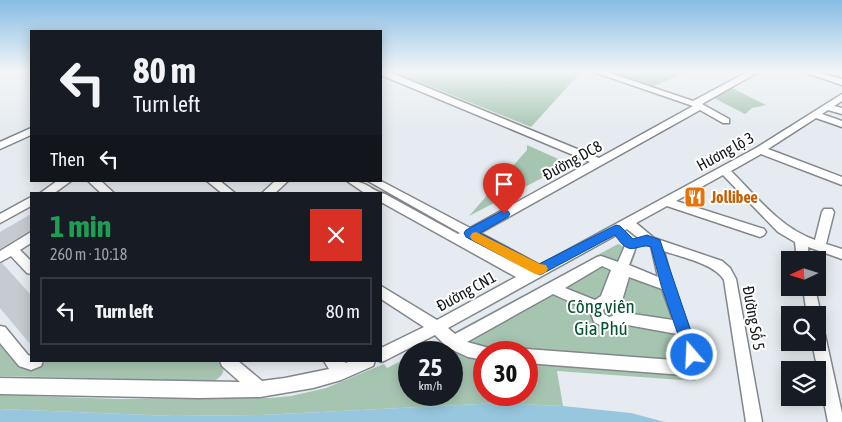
<!DOCTYPE html>
<html lang="en">
<head>
<meta charset="utf-8">
<style>
  body { margin:0; font-family:"Asap Condensed",sans-serif; background:#242831; color:#f1f3f6; height:100vh; display:flex; flex-direction:column; font-size:19px; white-space:nowrap }
  * { box-sizing:border-box; margin:0 }
  p { font-size:16px; color:#9ea1a6 }
  .icon { flex:none; width:28px; height:28px; fill:none; stroke:currentColor; stroke-width:2; stroke-linecap:round; stroke-linejoin:round }
  .map { position:relative; flex:1; overflow:hidden }
  .drawer { position:absolute; left:30px; top:192px; width:352px; height:170px; display:flex; flex-direction:column; background:#171b24; border-radius:0px; box-shadow:0 2px 12px #0003 }
  .drawer>* { flex:none }
  .top-card { position:absolute; left:30px; top:30px; width:352px; height:152px; border-radius:0px; box-shadow:0 2px 12px #0003; background:#171b24; color:#f1f3f6; overflow:hidden }
  .needle { width:32px; rotate:266deg }
  .fabs { position:absolute; left:781px; top:251px; display:grid; gap:10px }
  .fabs a { display:grid; place-items:center; width:45px; height:45px; border-radius:0px; background:#171b24; box-shadow:0 2px 12px #0003; font-size:25px }
  .speed { position:absolute; left:398px; top:341px; display:flex; gap:10px; font-size:25px; font-weight:700; text-align:center }
  .speed>* { display:grid; place-content:center; width:65px; height:65px; border-radius:50%; background:#171b24; box-shadow:0 2px 12px #0003; line-height:1 }
  .speed small { font-size:12px; font-weight:400 }
  .speed .limit { border:8px solid #d22; background:#fff; color:#111 }
  .pin { position:absolute; display:grid; place-items:center; width:42px; height:42px; color:#fff; margin:-51px -21px; border-radius:50% 50% 50% 0; rotate:-45deg; box-shadow:0 0 5px #0007 }
  .pin .icon { rotate:45deg }
  .me { position:absolute; width:55px; margin:-28px; rotate:341deg; stroke-linejoin:round; filter:drop-shadow(0 0 4px #0008) }
  .turn { display:flex; align-items:center; gap:18px; height:105px; padding:0 20px; font-size:22px }
  .turn .icon { width:65px; height:65px; stroke-width:2.5 }
  .turn b { display:block; font-size:35px; line-height:42px }
  .then { display:flex; align-items:center; height:48px; padding:0 20px; background:#0003; gap:10px; font-size:19px }
  .round { display:grid; place-items:center; flex:none; width:52px; height:52px; border-radius:0px; background:#242831 }
  .headline { display:flex; align-items:center; justify-content:space-between; height:85px; padding:0 20px }
  h1 { font-size:30px; font-weight:700; line-height:38px; color:#1e9e55 }
  ul { padding:0; list-style:none }
  li { display:flex; align-items:center; gap:15px; height:68px; margin:0 10px 8px; padding:0 10px; border:2px solid #363941; border-radius:0px }
  li div { flex:1 }
  li b { display:block; font-size:19px }
  li em { font-style:normal }
  .map>svg:first-child { display:block }
  .green { fill:#a6c5b1; fill-rule:evenodd }
  .water { fill:#97c7de }
  .building { fill:#c5cbd0 }
  .lines { fill:none; stroke-linecap:round; stroke-linejoin:round }
  .minor-casing { stroke:#82878c; stroke-width:3 }
  .minor { fill:#fff; fill-rule:evenodd }
  .route { fill:#1a73e8; stroke:#114b97 }
  .slow { fill:#f59e0b }
  .labels { text-anchor:middle; stroke-width:4; stroke-linejoin:round; paint-order:stroke }
  .street-label { font-size:16px; fill:#151819; stroke:#fff }
  .food-label { font-size:16px; font-weight:bold; fill:#c56008; stroke:#fff; text-anchor:start }
  .near-park-label { font-size:19px; fill:#04512f; stroke:#fff }
</style>
</head>
<body>
<div class="map">
<svg width="842" height="422" viewBox="0 0 842 422">
  <rect width="100%" height="100%" fill="#e5ebf0"/>
  <g class="green">
    <polygon points="399,71 582,71 531,127 397,73"/>
    <polygon points="621,71 689,71 654,86 618,74"/>
    <polygon points="730,87 766,105 752,108 745,114 712,97"/>
    <polygon points="527,145 565,162 565,166 469,216 527,150"/>
    <path d="M618,244L636,252L630,269L664,285L696,381L557,371L563,406L499,403L262,415L173,416L0,409V395L120,399L270,398L291,396L326,388L384,364L387,368L409,357V395H451V352H418ZM484,352H526V395H484Z"/>
    <path d="M0,344C16,364 21,377 47,361H219L224,366C224,374 220,378 214,381L0,376Z"/>
  </g>
  <polygon class="water" points="499,403 563,406 631,413 665,422 0,422 0,409 173,416 262,415"/>
  <g class="building">
    <polygon points="31,214 31,230 0,249 0,232"/>
    <polygon points="2,263 31,295 31,345 0,308 0,264"/>
  </g>
  <g class="lines">
    <g class="minor-casing">
      <g id="minor">
        <path d="M381,71H387L599,158L693,106L591,71H604L693,101L749,71H760L702,104L729,119V123H723L700,110L480,233L540,265L756,148L842,94V101L834,106L842,108V114L828,110L822,114L842,121V127L816,118L768,149L842,177V185L761,154L731,171C756,196 780,228 815,240L822,212L824,209H832L834,212L826,244L842,249V259L808,247L809,260H797L795,242L778,232L723,175L676,201L764,229L766,232L764,235L760,237L667,206L636,223L654,238L722,261L730,268L736,279L762,422H746L724,280C715,264 681,257 664,251L673,285L704,369L702,374L697,376L526,363V352H520L526,349L687,361L677,334L622,324L608,329L594,322L590,311L553,294L467,342L489,348L491,352H484V360L468,357L448,348L435,335L386,360L381,362L379,361H381V348L424,327L381,299V286L437,320L516,277L381,202V194H366L347,181C369,181 369,190 385,194L458,234L460,233L368,181H381L470,228L590,162L381,75ZM627,229L646,244L651,246L658,277L629,265L637,244L635,241H627L618,262L601,256L597,257L455,334L448,328ZM470,238L529,271L469,239ZM602,266L611,270L601,296L595,300L565,288ZM629,277L662,289L673,320L626,313L621,304ZM605,308L611,311L613,316L609,317L604,314L603,310Z"/>
        <polygon points="801,71 815,71 842,79 842,85"/>
        <polygon points="31,128 31,135 0,149 0,142"/>
        <polygon points="57,181 71,181 53,194 39,194"/>
        <polygon points="88,181 101,181 115,194 102,194"/>
        <polygon points="207,181 220,181 236,194 223,194"/>
        <polygon points="275,181 288,181 274,194 261,194"/>
        <polygon points="31,197 31,206 0,223 0,214"/>
        <polygon points="31,232 31,243 20,250 31,261 31,274 27,273 11,256 0,262 0,251"/>
        <polygon points="803,288 815,288 821,315 819,319 818,315 807,315"/>
        <polygon points="0,326 5,327 28,355 31,356 31,361 43,361 41,366 31,370 19,366 0,343"/>
        <polygon points="818,329 823,330 825,335 842,413 842,422 828,422 812,342 818,342"/>
        <polygon points="220,361 238,361 262,381 285,378 329,369 324,361 343,361 346,363 350,361 375,361 373,366 341,380 313,388 260,397 198,398 0,394 0,378 240,382 222,366"/>
      </g>
    </g>
    <use href="#minor" class="minor"/>
  </g>
  <linearGradient id="sky" x2="0" y2="1"><stop stop-color="#87bce4"/><stop offset="0.55" stop-color="#f3f6f8"/><stop offset="1" stop-color="#f3f6f8" stop-opacity="0"/></linearGradient>
  <rect width="842" height="130" fill="url(#sky)"/>
  <path class="route" d="M504,210L508,211L510,214L508,217L480,233L539,264L616,225L620,226L633,239L647,235L660,240L699,355L697,360L692,362L687,360L685,355L661,285L651,247C643,243 634,252 626,247C622,245 618,239 615,235L540,275L466,237L464,233L466,230Z"/>
  <polygon class="slow" points="476,232 540,264 546,265 548,269 546,272 540,275 535,274 472,240 470,237 472,233"/>
  <defs>
    <g id="restaurant-square" transform="scale(1.125)"><rect x="-9" y="-9" width="18" height="18" rx="4" fill="#e8710a" stroke="#fff"/><path d="M-5-6h1v4h1v-4h1v4h1v-4h1v5L-1.5 .5V6h-2V.5L-5-1ZM5-6V6H3V1.5H1.5Q1.5-4 5-6Z" fill="#fff"/></g>
  </defs>
  <g fill-rule="evenodd">
    <use href="#restaurant-square" x="695" y="197"/>
  </g>
  <g class="labels">
    <g class="street-label">
      <text transform="translate(725 151) rotate(-29)" y="6">Hương lộ 3</text>
      <text transform="translate(572 160) rotate(-29)" y="6">Đường DC8</text>
      <text transform="translate(466 291) rotate(-29)" y="6">Đường CN1</text>
      <text transform="translate(754 318) rotate(80)" y="6">Đường Số 5</text>
    </g>
    <g class="food-label">
      <text x="711" y="203">Jollibee</text>
    </g>
    <g class="near-park-label">
      <text x="601" y="313">Công viên<tspan x="601" dy="22">Gia Phú</tspan></text>
    </g>
  </g>
</svg>
<div class="fabs">
<a><svg class="needle" viewBox="-14 -14 28 28"><path d="M0-13l5 13h-10z" fill="#e53935"/><path d="M0 13l5-13h-10z" fill="#9ea1a6"/></svg></a>
<a><svg class="icon" aria-label="search" viewBox="0 0 24 24"><circle cx="10" cy="10" r="6"/><path d="M15 15l6 6"/></svg></a>
<a><svg class="icon" aria-label="layers" viewBox="0 0 24 24"><path d="M12 4l9 5-9 5-9-5zM3 14l9 5 9-5"/></svg></a>
</div>
<div class="speed"><div>25<small>km/h</small></div><div class="limit">30</div></div>
<div class="pin" style="left:504px;top:214px;background:#d93025"><svg class="icon" aria-label="arrive" viewBox="0 0 24 24"><path d="M6 21V4h12l-3 4 3 4H6"/></svg></div>
<svg class="me" style="left:692px;top:355px" viewBox="-20 -20 40 40"><circle r="17" fill="#1a73e8" stroke="#fff" stroke-width="3"/><path d="M0-11L8 9 0 5-8 9z" fill="#fff"/></svg>
<div class="top-card">
<div class="turn"><svg class="icon" aria-label="left" viewBox="0 0 24 24"><path d="M17 20v-9H6M10 6l-5 5 5 5"/></svg><div><b>80 m</b>Turn left</div></div>
<div class="then">Then<svg class="icon" aria-label="left" viewBox="0 0 24 24"><path d="M17 20v-9H6M10 6l-5 5 5 5"/></svg></div>
</div>
<section class="drawer">
<div class="headline"><div><h1>1 min</h1><p>260 m · 10:18</p></div><a class="round" style="background:#d93025;color:#fff"><svg class="icon" aria-label="close" viewBox="0 0 24 24"><path d="M6 6l12 12M18 6L6 18"/></svg></a></div>
<ul>
<li><svg class="icon" aria-label="left" viewBox="0 0 24 24"><path d="M17 20v-9H6M10 6l-5 5 5 5"/></svg><div><b>Turn left</b></div><em>80 m</em></li>
</ul>
</section>
</div>
</body>
</html>
